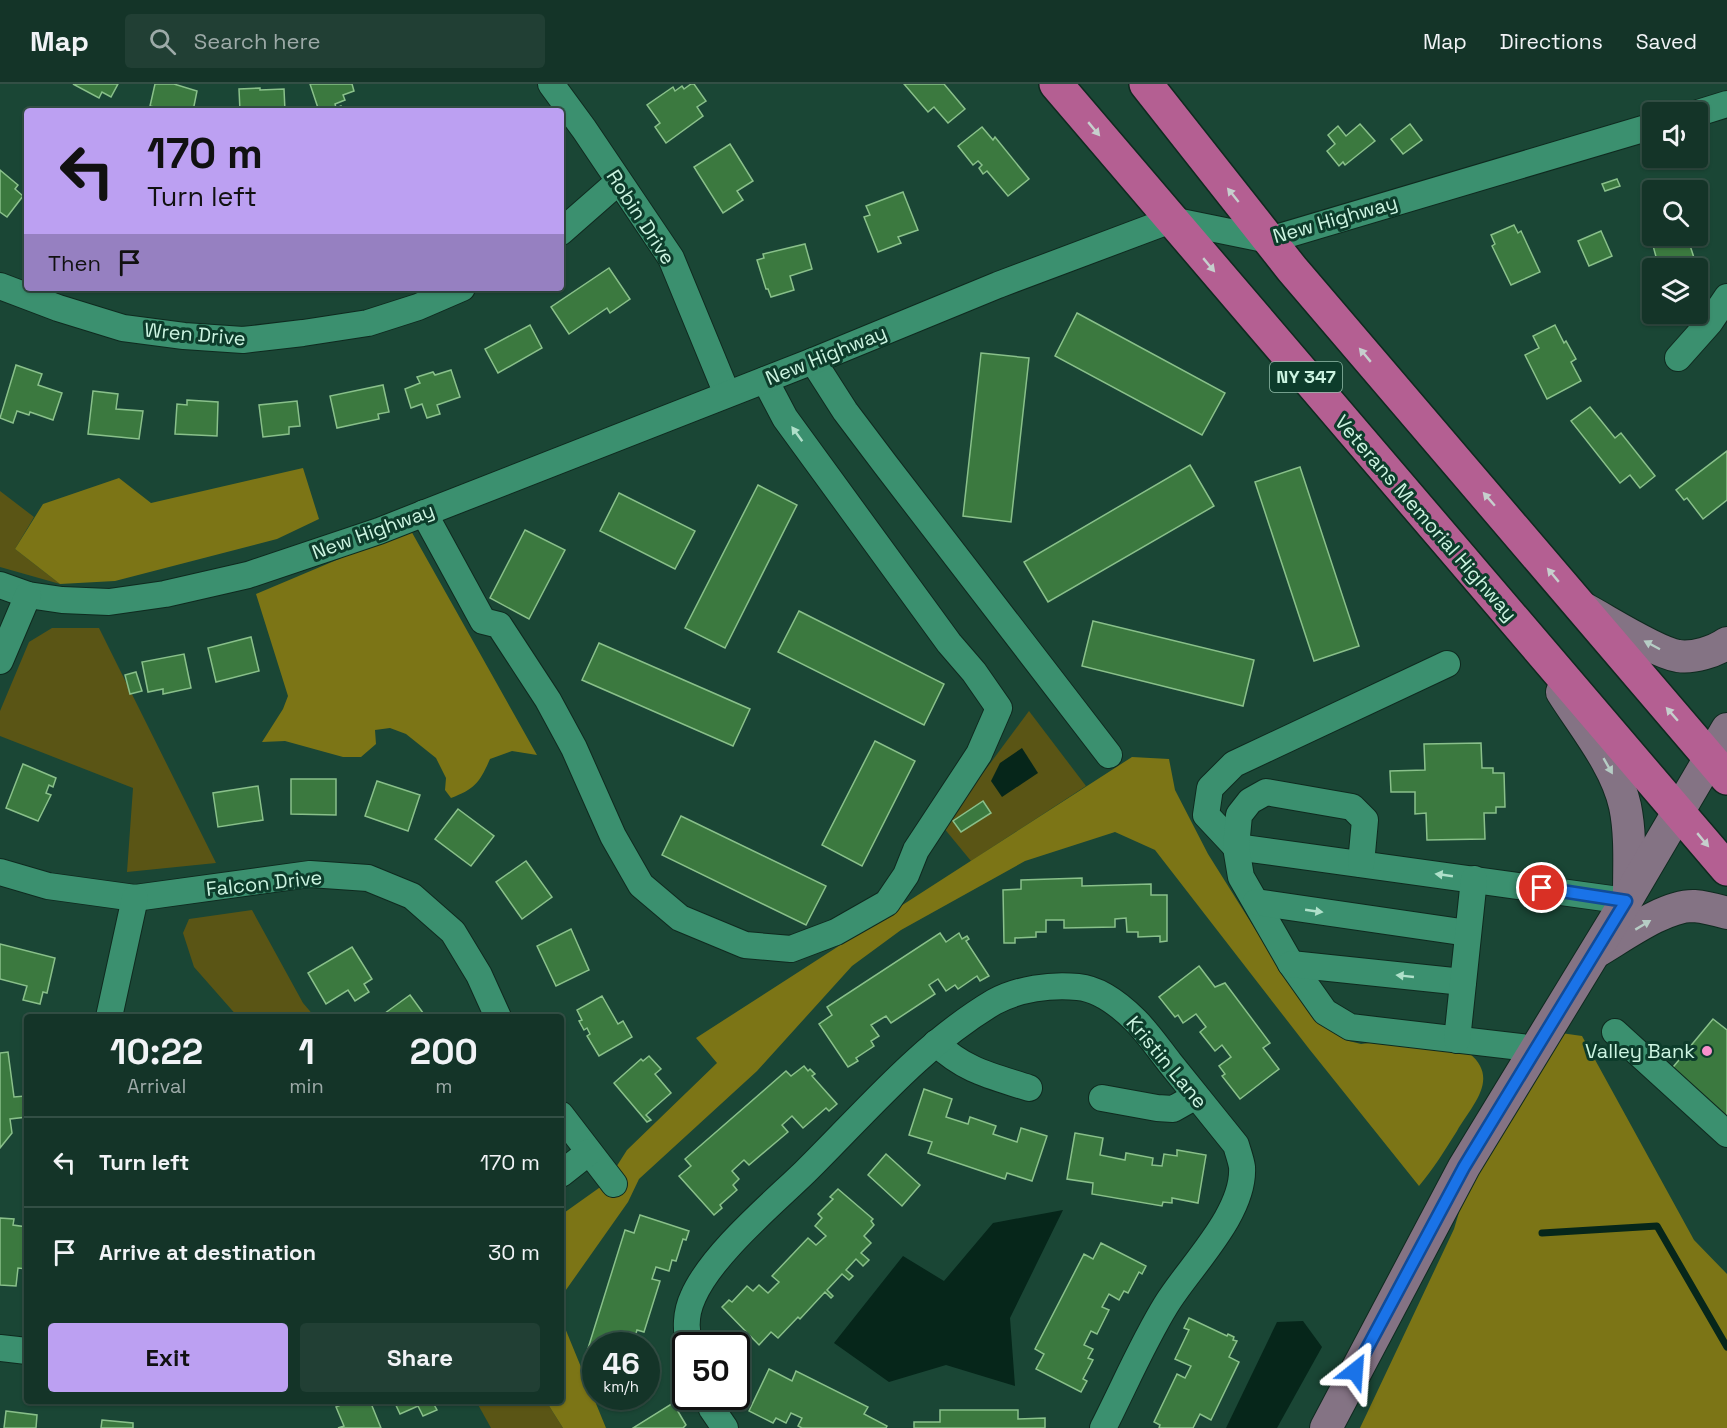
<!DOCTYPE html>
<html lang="en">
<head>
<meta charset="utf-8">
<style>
  body { margin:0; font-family:"Space Grotesk",sans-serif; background:#213f34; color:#f1f3f6; height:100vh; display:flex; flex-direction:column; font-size:22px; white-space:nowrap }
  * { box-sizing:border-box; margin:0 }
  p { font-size:20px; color:#9daaa8 }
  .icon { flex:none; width:33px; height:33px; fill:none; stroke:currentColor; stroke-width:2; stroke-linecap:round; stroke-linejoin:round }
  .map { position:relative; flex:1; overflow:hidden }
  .panel { position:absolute; left:24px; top:930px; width:540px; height:390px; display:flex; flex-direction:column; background:#143428; border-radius:6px; box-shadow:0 2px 4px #0004,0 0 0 2px #334f45 }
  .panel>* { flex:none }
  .hud { position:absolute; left:24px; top:24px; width:540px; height:183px; border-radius:6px; box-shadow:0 2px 4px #0004,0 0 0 2px #334f45; background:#bca0f2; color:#111; overflow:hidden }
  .tools { position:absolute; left:1642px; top:18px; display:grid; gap:12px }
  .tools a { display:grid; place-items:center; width:66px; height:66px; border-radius:6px; background:#143428; box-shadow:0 2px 4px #0004,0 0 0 2px #334f45; font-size:30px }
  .speed { position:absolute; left:582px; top:1248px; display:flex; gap:12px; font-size:30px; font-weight:700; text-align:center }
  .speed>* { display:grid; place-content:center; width:78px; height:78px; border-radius:50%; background:#143428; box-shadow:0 2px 4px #0004,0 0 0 2px #334f45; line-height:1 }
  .speed small { font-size:15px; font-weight:400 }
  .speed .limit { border:3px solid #111; border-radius:9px; background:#fff; color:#111 }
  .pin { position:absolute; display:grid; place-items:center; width:51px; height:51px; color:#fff; margin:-26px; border:3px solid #fff; border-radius:50%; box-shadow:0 2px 6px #0007 }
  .me { position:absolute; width:66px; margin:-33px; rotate:28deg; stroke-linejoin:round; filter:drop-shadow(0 0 4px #0008) }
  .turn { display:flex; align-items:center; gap:21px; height:126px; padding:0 24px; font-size:27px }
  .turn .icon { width:78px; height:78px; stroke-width:2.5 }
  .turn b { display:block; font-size:42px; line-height:51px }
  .then { display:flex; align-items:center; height:57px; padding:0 24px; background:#0003; gap:12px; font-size:22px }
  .eta { display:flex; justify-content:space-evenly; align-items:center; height:102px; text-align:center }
  .eta b { font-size:36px; font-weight:800; line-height:42px }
  .button { display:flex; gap:12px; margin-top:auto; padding:12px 24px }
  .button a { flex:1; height:69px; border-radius:6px; background:#bca0f2; color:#111; font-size:24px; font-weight:800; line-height:69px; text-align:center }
  .button a+a { background:#213f34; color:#f1f3f6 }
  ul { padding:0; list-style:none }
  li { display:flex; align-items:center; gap:18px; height:90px; padding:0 24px; border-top:2px solid #334f45 }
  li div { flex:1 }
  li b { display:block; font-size:22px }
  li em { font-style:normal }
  header { display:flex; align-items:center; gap:36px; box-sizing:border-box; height:84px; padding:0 30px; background:#143428; border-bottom:2px solid #334f45 }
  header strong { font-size:28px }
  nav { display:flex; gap:33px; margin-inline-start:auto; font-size:21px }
  .search { width:420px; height:54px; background:#213f34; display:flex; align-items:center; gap:15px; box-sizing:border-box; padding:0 21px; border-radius:6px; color:#9daaa8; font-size:22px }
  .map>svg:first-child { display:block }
  .green { fill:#5a5515 }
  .forest { fill:#7c7516 }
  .water { fill:#06261a }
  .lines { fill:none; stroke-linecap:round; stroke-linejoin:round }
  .stream { stroke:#06261a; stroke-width:7 }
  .building { fill:#3b793f; stroke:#89c08a; stroke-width:1.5 }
  .minor-casing { stroke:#0f2a1f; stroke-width:28 }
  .major-casing { stroke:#0f2a1f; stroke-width:34 }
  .highway-casing { stroke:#0f2a1f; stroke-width:36 }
  .minor { stroke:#3b906f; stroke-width:26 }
  .major { stroke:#847384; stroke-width:32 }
  .highway { stroke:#b45f92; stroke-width:33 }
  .oneway { fill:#c6cfcd }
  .oneway2 { fill:#afe0ca }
  .oneway3 { fill:#b6cdc5 }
  .route-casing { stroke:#114b97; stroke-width:15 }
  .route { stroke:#1a73e8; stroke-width:10 }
  .poi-dot { fill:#f890cc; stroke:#0d3c2b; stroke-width:2 }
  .labels { text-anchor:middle; stroke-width:6; stroke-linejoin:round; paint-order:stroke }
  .shield { fill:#0d3c2b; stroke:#93bdaa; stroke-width:1.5 }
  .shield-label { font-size:18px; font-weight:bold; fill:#ccf4e1 }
  .street-label { font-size:20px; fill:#ccf4e1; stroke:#0d3c2b }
  .poi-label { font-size:20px; fill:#ccf4e1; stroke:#0d3c2b; text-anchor:end }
</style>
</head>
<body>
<header>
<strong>Map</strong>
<div class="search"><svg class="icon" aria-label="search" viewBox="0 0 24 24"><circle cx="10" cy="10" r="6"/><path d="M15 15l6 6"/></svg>Search here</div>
<nav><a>Map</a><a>Directions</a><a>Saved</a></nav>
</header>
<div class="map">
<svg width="1727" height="1344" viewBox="0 0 1727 1344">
  <rect width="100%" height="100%" fill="#1a4635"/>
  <g class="green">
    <polygon points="0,407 34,433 15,465 60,500 0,483"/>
    <polygon points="52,544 99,544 216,779 127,788 133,704 0,652 0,627 29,558"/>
    <polygon points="1029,627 1086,702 971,777 943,743"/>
    <polygon points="252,826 303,919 315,933 238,933 194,883 183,849 189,835"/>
    <polygon points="476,1317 546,1317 563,1344 491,1344"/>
  </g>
  <g class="forest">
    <polygon points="303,384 319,435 277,455 115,497 60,500 15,465 43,420 119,394 151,419"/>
    <path d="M410,445L537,671L512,667L490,675C480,698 475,705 451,714L445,706L446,694L436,674L406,650L390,644L375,646L376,660L361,673H343L285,657L262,658L283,625L288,612L256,510Z"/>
    <path d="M1132,673L1169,675L1175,706L1208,770L1294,907L1334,944L1345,956L1361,960L1378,958L1469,969C1501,995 1471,1022 1457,1047C1445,1066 1434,1084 1419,1102L1310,966L1155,766L1115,748L1025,777L901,846L852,882L757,987L639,1095L628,1118L561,1213V1131L606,1099L627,1066L717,979L696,954Z"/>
    <polygon points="1561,949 1582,952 1694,1156 1727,1190 1727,1344 1360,1344 1454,1145 1471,1088"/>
    <polygon points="561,1231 565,1244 606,1344 563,1344 546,1317 561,1317"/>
  </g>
  <g class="water">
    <polygon points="1022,664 1038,689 1002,713 991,697 1000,679"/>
    <polygon points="1063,1126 1010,1234 1015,1302 946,1281 889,1298 834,1259 903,1172 944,1197 993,1139"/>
    <polygon points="1303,1237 1322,1263 1277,1344 1226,1344 1277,1238"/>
  </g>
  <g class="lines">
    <polyline class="stream" points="1542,1149 1657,1142 1727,1263"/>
  </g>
  <g class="building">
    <polygon points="73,0 118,0 111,13 102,8 99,14"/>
    <polygon points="155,0 174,0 197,7 193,27 161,27 162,25 150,22"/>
    <polygon points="310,0 352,0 354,7 343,11 345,16 335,20 336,24 341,22 343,27 319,27"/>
    <polygon points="691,0 694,0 706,17 697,23 703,32 666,59 655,43 660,39 647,21 673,3 675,7 682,2 684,5"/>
    <polygon points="904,0 944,0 965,25 948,39 934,23 928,28"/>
    <polygon points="260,4 260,6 284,5 285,27 240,27 239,5"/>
    <polygon points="1360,40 1375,57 1345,81 1343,78 1339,82 1327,67 1335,60 1328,51 1338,42 1346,52"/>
    <polygon points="1410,40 1422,56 1403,70 1391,55"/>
    <polygon points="982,43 993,56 995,53 1029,95 1008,112 987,87 983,90 979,84 982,81 978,77 973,81 958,62"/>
    <polygon points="730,60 753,97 737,107 743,116 723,129 694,83"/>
    <polygon points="0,86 18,101 15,105 23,112 7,133 0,128"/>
    <polygon points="1617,95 1620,102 1605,107 1602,100"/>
    <polygon points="903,108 918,146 898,153 901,159 878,168 864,133 870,131 866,122"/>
    <polygon points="1653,121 1653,152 1687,152 1696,180 1681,184 1659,184 1643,124"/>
    <polygon points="1514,141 1518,149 1521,147 1540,188 1511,201 1492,162 1495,160 1491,151"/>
    <polygon points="1601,147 1612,172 1589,182 1578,157"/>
    <polygon points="805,160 812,185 790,192 794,206 771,213 768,205 766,205 757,176 764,174 763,170"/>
    <polygon points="609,184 630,215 610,229 607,224 569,250 551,223"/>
    <polygon points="1077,229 1225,309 1202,351 1055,272"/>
    <polygon points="530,241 542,264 498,289 485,265"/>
    <polygon points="1555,241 1564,259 1566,257 1576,275 1571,278 1581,297 1547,315 1525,271 1539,264 1533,252"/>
    <polygon points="981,269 1029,274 1011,438 963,432"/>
    <polygon points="16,281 42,290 38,301 62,309 53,336 30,328 29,331 17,327 13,339 0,334"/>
    <polygon points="451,286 460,313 437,321 440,330 427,334 422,320 411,324 405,305 420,299 417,293 433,288 435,291"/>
    <polygon points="383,301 389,328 378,330 379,335 337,344 330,312"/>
    <polygon points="93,307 118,310 116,325 143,327 139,355 88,350"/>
    <polygon points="187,316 218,318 217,352 175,350 177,320 187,321"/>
    <polygon points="297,317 300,342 289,343 289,350 263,353 259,321"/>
    <polygon points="1590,323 1615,354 1621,349 1655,392 1640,404 1630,391 1620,399 1571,337"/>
    <polygon points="1727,367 1727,416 1703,435 1687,414 1684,416 1676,406"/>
    <polygon points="1190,381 1214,422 1048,518 1024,478"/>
    <polygon points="1300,383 1359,562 1314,577 1255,398"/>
    <polygon points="758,401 797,421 725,564 685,544"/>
    <polygon points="619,409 695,447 675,485 600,447"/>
    <polygon points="525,446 565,466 529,535 490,514"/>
    <polygon points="799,527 944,600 924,641 778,568"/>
    <polygon points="1093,537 1254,576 1243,622 1082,582"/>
    <polygon points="251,553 259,587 216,598 208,564"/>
    <polygon points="599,559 750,625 733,662 582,596"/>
    <polygon points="184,570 191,604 163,610 163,605 148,608 142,578"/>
    <polygon points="136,588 142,607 130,610 125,591"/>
    <polygon points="875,657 915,677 862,782 822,761"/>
    <polygon points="1481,659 1482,684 1493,684 1493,689 1504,689 1505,723 1496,723 1496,729 1484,729 1485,755 1427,756 1426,729 1415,730 1415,708 1391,708 1390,687 1425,686 1424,660"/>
    <polygon points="23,680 56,694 53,703 49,701 46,709 51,711 38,737 6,724"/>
    <polygon points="291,695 336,695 336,731 291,730"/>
    <polygon points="377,697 420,711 408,747 365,732"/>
    <polygon points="258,702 263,736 218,743 213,709"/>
    <polygon points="983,717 991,729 961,748 953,737"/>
    <polygon points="458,725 494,752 471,782 435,755"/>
    <polygon points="681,732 826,802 806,841 662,771"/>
    <polygon points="526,777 552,813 522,835 496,798"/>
    <polygon points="1082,794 1082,802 1151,800 1151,811 1167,811 1167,857 1160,858 1160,852 1138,853 1138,848 1127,848 1126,834 1115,835 1115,843 1064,844 1064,836 1046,836 1046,848 1036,848 1036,853 1015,854 1015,859 1004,859 1003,806 1021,805 1021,796"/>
    <polygon points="571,845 589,886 556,902 537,862"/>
    <polygon points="940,849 946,858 959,849 962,855 967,852 969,855 966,857 989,892 980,897 977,892 958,905 955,901 946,907 938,895 929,901 935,910 891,939 886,932 871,941 879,952 871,957 874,962 856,974 858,977 848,983 819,940 832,931 827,923"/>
    <polygon points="0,860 55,874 47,909 43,908 40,920 23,916 27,902 0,895"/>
    <polygon points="352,863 372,895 364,900 369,908 355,917 348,906 326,920 308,889"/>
    <polygon points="1199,882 1215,903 1225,899 1270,959 1263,964 1279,985 1240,1015 1222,992 1225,990 1219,982 1231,973 1222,961 1215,967 1200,948 1206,943 1196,930 1183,939 1178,931 1175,933 1159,913"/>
    <polygon points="410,911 426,933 382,933 381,932"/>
    <polygon points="602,912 618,940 623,937 632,953 599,972 587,952 590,950 587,944 584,946 579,937 582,936 577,926"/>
    <polygon points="1713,935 1727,946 1727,1036 1669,988"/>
    <polygon points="8,968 14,1013 25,1012 27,1033 10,1035 12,1049 0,1064 0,969"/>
    <polygon points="649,972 661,985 655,990 671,1009 646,1031 651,1036 647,1038 614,999 641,975 643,977"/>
    <polygon points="804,982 808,987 810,985 815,990 812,992 837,1020 829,1027 826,1024 803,1044 792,1032 782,1041 788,1048 749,1081 744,1076 732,1087 739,1095 733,1101 737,1106 720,1121 722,1124 714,1131 679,1092 691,1082 685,1075 786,987 791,992"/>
    <polygon points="924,1005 952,1015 946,1033 968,1040 970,1033 996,1042 993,1050 1017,1058 1021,1044 1047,1052 1032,1097 1007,1089 1005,1095 928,1069 932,1058 909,1051"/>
    <polygon points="1075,1049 1103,1054 1100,1071 1125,1076 1126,1069 1153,1074 1152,1081 1162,1082 1164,1070 1177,1072 1177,1066 1206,1071 1198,1119 1172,1114 1172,1119 1163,1118 1162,1122 1092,1110 1093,1099 1067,1095"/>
    <polygon points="886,1070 920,1101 902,1122 868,1091"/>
    <polygon points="838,1105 873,1135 871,1137 874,1141 864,1152 871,1159 861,1169 869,1176 863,1182 856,1175 846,1186 853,1192 849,1196 842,1190 827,1206 833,1212 831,1214 825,1208 800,1235 798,1233 778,1254 771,1248 759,1261 722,1223 729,1216 732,1218 747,1202 753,1207 759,1201 768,1209 779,1198 772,1192 808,1154 816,1161 826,1152 815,1142 822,1134 818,1130 833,1115 830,1113"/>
    <polygon points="640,1131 689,1147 686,1156 683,1155 676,1177 672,1176 669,1187 656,1183 652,1195 660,1197 644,1248 637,1246 633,1259 642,1262 596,1262 596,1294 589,1292 594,1277 585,1274 625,1146 634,1149"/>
    <polygon points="0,1134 14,1135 13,1141 27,1143 27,1185 18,1184 16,1202 0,1201"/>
    <polygon points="1101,1159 1146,1182 1142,1190 1139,1188 1128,1209 1124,1207 1119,1216 1109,1210 1102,1223 1109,1226 1097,1250 1091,1247 1084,1261 1093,1265 1088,1274 1093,1276 1083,1295 1087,1297 1081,1308 1036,1285 1044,1270 1035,1265 1084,1170 1093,1175"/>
    <polygon points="1189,1234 1227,1252 1228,1250 1234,1253 1233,1256 1237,1257 1229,1273 1239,1278 1211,1336 1200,1330 1193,1344 1159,1344 1160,1341 1154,1338 1177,1290 1185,1294 1191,1282 1175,1275 1189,1246 1184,1244"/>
    <polygon points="769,1285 792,1297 796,1287 868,1323 864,1330 887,1342 886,1344 802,1344 798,1342 802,1334 791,1329 786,1339 776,1334 773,1339 749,1327"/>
    <polygon points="350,1317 370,1317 381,1344 338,1344 344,1342 336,1323"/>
    <polygon points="394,1317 432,1317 437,1326 423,1332 418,1322 400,1330"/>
    <polygon points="673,1319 686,1341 683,1344 633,1344"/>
    <polygon points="940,1326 1018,1326 1018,1335 1045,1334 1045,1344 914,1344 914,1338 940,1338"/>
    <polygon points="6,1327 37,1331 36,1344 4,1344"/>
    <polygon points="102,1336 133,1339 133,1344 101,1344"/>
  </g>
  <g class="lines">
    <g class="minor-casing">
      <g id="minor">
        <polyline points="551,0 584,45 671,174 727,310"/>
        <polyline points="1698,29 1727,20"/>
        <polyline points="561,148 618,98"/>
        <polyline points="0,202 58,224 123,244 184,252 243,256 303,249 368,239 418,223 462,204"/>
        <polyline points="1678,274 1710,238 1727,213"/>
        <polyline points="813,277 845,327 885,380 1109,671"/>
        <polyline points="424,429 483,537 499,541 548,616 574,664 613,752 641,801 680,834 745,861 791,865 836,848 887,819 906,791 916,766 979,670 999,624 974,588 949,559 785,334 765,296"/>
        <polyline points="0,501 28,511 62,516 109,518 165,510 248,491 379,447 813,277 998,201 1171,136 1269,156 1653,42"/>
        <polyline points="0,577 28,511"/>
        <polyline points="1447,580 1234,680 1210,704 1206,731 1236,763 1626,817"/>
        <polyline points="1361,780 1365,736 1352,723 1266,708 1250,717 1239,731 1236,763 1241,793 1291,880 1325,928 1350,943 1537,965"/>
        <polyline points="0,788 48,802 135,814 310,790 368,794 412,812 453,848 479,891 498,933"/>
        <polyline points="1256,818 1468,849"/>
        <polyline points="1291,880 1463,898"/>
        <polyline points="109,933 135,814"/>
        <polyline points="1615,948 1727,1050"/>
        <polyline points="1457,956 1474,795"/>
        <path d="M936,959C965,987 992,992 1029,1004"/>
        <polyline points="1102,1014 1157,1024 1173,1025 1196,1012"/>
        <polyline points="561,1031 614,1100"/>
        <polyline points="561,1090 589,1068"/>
        <path d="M690,1262C685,1246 686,1228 693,1213C711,1171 772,1120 805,1088C865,1029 920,962 994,918C1018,905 1051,900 1078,903C1100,905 1121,922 1136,937C1148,949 1159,965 1170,979C1192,1006 1214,1034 1236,1061C1238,1068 1241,1076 1242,1083C1245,1130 1189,1183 1166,1221C1142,1260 1124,1303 1103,1344"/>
        <polyline points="0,1264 27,1267"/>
        <polyline points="707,1312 712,1325 725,1344"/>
      </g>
    </g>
    <g class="major-casing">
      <g id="major">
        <path d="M1583,524C1606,536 1655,568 1678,572C1694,574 1714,568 1727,559"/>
        <path d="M1562,608C1584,643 1616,681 1625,722C1631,751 1629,782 1629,811"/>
        <path d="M1596,868C1622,853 1665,821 1694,822C1705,823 1717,826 1727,829"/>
        <polyline points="1326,1344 1464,1083 1626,817 1727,645"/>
      </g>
    </g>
    <g class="highway-casing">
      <g id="highway">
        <polyline points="1056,0 1727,785"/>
        <polyline points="1146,0 1292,185 1727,694"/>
      </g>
    </g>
    <use href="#minor" class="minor"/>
    <use href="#major" class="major"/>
    <use href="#highway" class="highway"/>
  </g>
  <defs><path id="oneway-solid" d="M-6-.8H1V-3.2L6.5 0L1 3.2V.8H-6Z" transform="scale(1.5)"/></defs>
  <g class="oneway">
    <use href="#oneway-solid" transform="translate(1094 45) rotate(50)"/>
    <use href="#oneway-solid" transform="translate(1233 111) rotate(-129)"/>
    <use href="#oneway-solid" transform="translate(1209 181) rotate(50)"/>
    <use href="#oneway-solid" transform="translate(1365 271) rotate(-130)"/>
    <use href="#oneway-solid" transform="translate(1489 415) rotate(-131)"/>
    <use href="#oneway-solid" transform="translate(1553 491) rotate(-130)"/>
    <use href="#oneway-solid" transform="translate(1672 630) rotate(-131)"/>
    <use href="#oneway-solid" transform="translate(1703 756) rotate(50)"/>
  </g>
  <g class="oneway2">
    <use href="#oneway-solid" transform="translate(797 350) rotate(-126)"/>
    <use href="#oneway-solid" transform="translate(1444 791) rotate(-172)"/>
    <use href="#oneway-solid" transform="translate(1314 827) rotate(8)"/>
    <use href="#oneway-solid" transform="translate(1405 892) rotate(-174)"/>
  </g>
  <g class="oneway3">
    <use href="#oneway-solid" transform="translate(1652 561) rotate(-152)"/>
    <use href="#oneway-solid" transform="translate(1608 682) rotate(60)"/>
    <use href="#oneway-solid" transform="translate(1643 841) rotate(-31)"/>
  </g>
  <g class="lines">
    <g class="route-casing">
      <polyline id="route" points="1355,1287 1464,1083 1626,817 1542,804"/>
    </g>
    <use href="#route" class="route"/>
  </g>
  <circle class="poi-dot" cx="1707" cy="967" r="6"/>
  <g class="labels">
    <rect class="shield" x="1270" y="278" width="72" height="30" rx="4.5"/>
    <g class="shield-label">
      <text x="1306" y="299">NY 347</text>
    </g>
    <g class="street-label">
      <text transform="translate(641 133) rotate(57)" y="7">Robin Drive</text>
      <text transform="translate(1335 135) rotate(-16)" y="7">New Highway</text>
      <text transform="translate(195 250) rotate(5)" y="7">Wren Drive</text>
      <text transform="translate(826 271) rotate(-22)" y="7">New Highway</text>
      <text transform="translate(1426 434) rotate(49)" y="7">Veterans Memorial Highway</text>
      <text transform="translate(373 447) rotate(-20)" y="7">New Highway</text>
      <text transform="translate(264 799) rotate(-6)" y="7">Falcon Drive</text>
      <text transform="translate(1167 978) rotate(50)" y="7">Kristin Lane</text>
    </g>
    <g class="poi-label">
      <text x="1695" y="974">Valley Bank</text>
    </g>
  </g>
</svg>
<div class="tools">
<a><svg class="icon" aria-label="sound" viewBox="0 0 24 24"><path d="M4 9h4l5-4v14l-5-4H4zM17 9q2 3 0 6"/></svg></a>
<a><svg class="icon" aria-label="search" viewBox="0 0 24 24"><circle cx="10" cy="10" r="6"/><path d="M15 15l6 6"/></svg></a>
<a><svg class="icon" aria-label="layers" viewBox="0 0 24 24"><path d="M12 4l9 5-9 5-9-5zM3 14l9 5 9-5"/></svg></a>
</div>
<div class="speed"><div>46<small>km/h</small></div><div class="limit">50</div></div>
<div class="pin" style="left:1542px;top:804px;background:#d93025"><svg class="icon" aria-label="arrive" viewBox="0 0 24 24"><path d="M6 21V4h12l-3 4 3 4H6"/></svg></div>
<svg class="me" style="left:1355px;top:1287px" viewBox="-20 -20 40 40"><path d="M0-17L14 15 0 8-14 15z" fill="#1a73e8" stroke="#fff" stroke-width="4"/></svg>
<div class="hud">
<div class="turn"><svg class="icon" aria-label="left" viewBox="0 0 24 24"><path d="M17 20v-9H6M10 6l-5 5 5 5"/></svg><div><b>170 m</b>Turn left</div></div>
<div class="then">Then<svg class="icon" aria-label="arrive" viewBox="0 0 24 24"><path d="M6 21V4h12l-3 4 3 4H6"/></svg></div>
</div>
<section class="panel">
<div class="eta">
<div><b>10:22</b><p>Arrival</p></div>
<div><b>1</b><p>min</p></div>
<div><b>200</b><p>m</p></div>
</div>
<ul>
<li><svg class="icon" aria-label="left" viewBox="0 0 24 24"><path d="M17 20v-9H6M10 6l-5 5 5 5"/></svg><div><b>Turn left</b></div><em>170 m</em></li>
<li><svg class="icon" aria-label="arrive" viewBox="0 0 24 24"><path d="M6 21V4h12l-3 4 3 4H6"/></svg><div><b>Arrive at destination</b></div><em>30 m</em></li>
</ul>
<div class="button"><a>Exit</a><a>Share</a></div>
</section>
</div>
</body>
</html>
